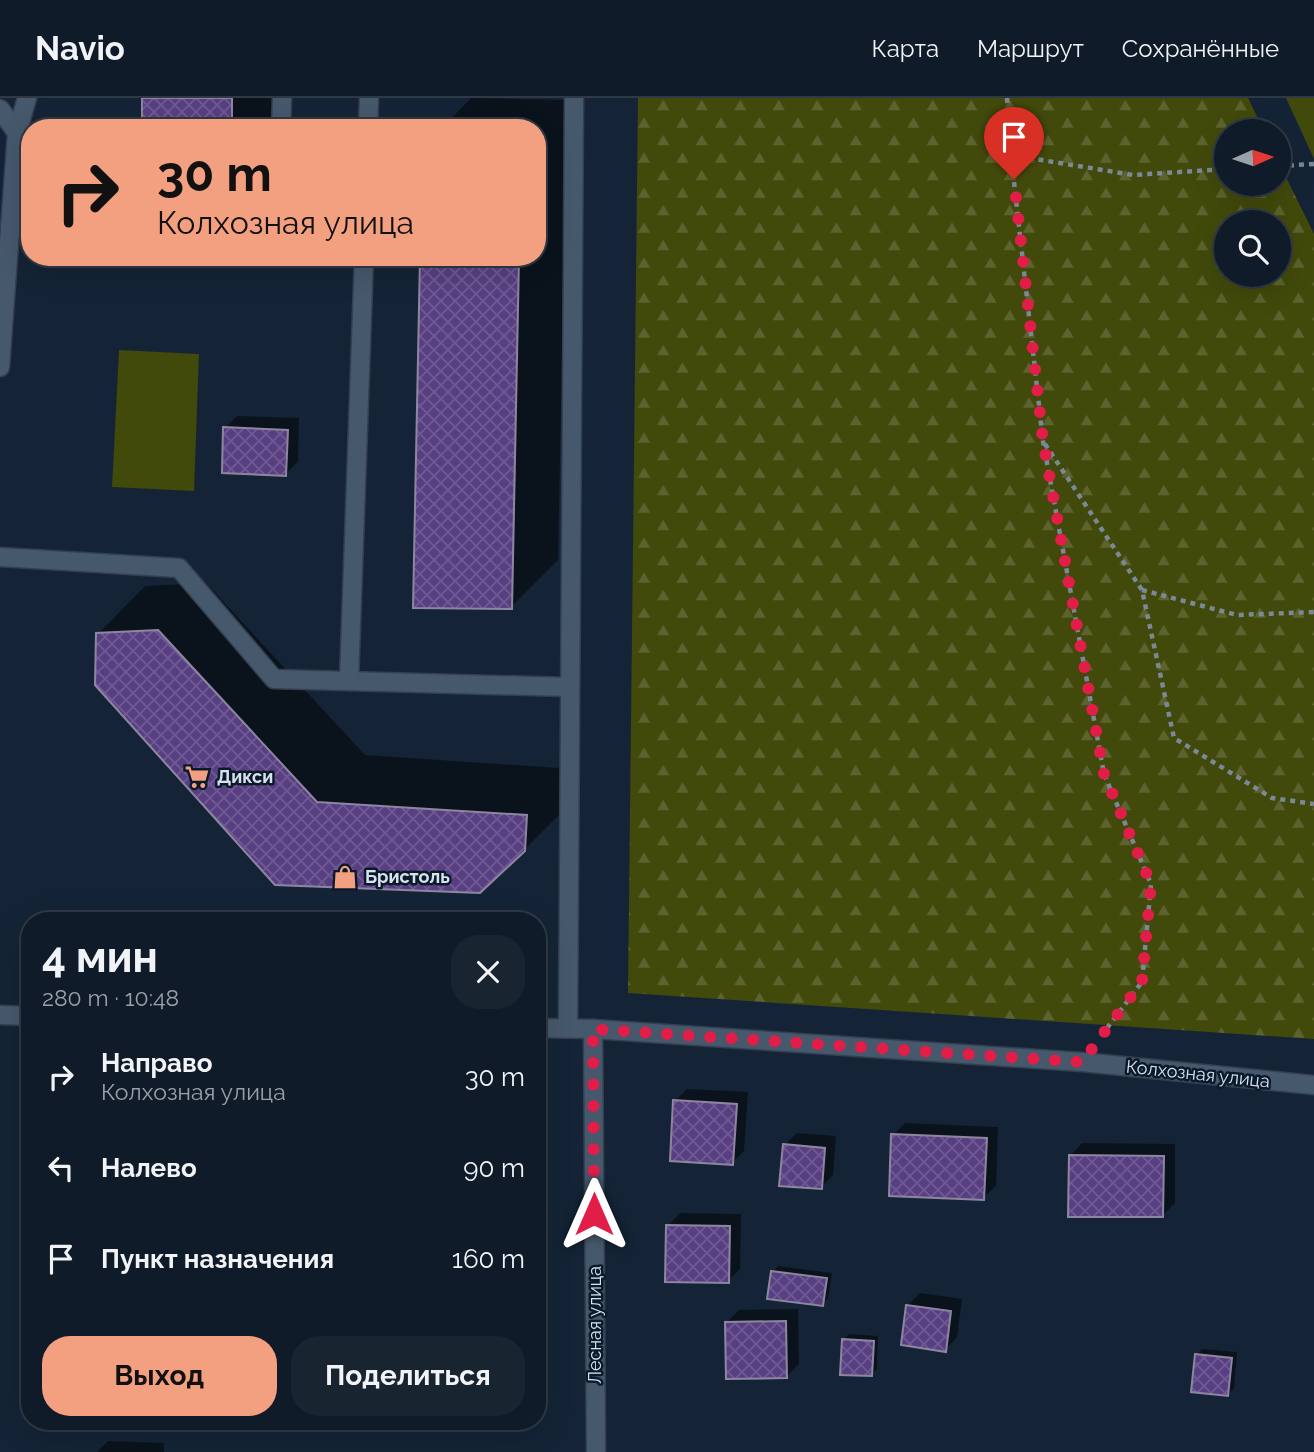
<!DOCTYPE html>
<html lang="ru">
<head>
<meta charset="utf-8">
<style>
  body { margin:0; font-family:Raleway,sans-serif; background:#182430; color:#f1f3f6; height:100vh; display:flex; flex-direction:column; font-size:26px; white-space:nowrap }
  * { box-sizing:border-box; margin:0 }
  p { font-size:23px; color:#9ba1a8 }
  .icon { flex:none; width:38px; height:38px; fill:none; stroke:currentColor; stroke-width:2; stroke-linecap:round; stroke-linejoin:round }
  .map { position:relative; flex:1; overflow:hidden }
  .details { position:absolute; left:21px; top:814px; width:525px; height:518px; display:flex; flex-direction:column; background:#0f1b28; border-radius:28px; box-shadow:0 7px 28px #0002,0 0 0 2px #2f3945 }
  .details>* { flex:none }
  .guide { position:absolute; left:21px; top:21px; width:525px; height:147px; border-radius:28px; box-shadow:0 7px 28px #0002,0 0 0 2px #2f3945; background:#f3a081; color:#111; overflow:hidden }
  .needle { width:46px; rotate:87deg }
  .fabs { position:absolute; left:1214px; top:21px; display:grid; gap:14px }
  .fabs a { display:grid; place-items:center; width:77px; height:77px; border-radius:50%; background:#0f1b28; box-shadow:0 7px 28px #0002,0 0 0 2px #2f3945; font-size:35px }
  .pin { position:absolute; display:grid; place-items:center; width:60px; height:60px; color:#fff; margin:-72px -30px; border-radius:50% 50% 50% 0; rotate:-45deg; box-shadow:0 0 7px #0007 }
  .pin .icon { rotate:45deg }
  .me { position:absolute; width:77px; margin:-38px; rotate:0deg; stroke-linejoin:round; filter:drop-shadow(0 0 5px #0008) }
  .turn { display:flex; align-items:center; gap:24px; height:147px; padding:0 21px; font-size:32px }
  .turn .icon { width:91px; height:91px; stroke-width:2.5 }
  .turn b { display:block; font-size:49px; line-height:60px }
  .round { display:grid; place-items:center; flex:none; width:74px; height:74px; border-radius:28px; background:#182430 }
  .head { display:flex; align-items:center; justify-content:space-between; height:119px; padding:0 21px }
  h1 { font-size:42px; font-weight:700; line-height:52px }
  .button { display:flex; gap:14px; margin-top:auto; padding:14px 21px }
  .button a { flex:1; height:80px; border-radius:28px; background:#f3a081; color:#111; font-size:28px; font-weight:700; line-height:80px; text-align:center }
  .button a+a { background:#182430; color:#f1f3f6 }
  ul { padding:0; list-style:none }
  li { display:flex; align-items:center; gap:21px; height:91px; padding:0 21px }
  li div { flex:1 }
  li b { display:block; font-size:26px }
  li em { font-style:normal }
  header { display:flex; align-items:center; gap:42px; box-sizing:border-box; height:98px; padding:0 35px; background:#0f1b28; border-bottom:2px solid #2f3945 }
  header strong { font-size:33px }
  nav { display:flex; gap:38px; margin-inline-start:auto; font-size:24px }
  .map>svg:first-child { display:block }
  .forest { fill:url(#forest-firs); fill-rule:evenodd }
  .garden { fill:#41490b }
  .shadow { fill:#0007 }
  .building { fill:url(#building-cross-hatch); stroke:#8e86a1; stroke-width:2 }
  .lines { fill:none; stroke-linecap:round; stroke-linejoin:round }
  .lane-casing { stroke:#343f4f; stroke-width:21 }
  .street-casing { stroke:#343f4f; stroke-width:21 }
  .secondary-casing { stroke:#343f4f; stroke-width:21 }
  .path { stroke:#7b8897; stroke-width:4.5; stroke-dasharray:5 5; stroke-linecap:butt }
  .lane { stroke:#46586c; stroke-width:18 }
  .street { stroke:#46586c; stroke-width:18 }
  .secondary { stroke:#46586c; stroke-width:18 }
  .route { stroke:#e11d48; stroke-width:12; stroke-dasharray:0 21.6 }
  .labels { text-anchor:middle; stroke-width:5; stroke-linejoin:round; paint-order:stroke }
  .poi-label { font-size:18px; font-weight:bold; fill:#d7e2ee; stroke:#0b1a2b; text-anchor:start }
  .street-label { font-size:18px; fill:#d7e2ee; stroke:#0b1a2b }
</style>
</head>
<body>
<header>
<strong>Navio</strong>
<nav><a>Карта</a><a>Маршрут</a><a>Сохранённые</a></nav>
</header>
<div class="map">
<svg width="1314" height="1354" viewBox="0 0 1314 1354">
  <defs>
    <pattern id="forest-firs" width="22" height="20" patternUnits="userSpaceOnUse" patternTransform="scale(1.75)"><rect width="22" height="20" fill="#41490b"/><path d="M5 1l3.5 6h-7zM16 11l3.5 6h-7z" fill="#5c632f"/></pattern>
    <pattern id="building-cross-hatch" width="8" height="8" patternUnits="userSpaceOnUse" patternTransform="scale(1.75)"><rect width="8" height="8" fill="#583f82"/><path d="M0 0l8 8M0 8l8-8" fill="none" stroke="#6f5a94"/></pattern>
  </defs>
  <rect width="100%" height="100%" fill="#142436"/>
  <path class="forest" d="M638,0H1248L1264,33H1227V86H1279V65L1314,136V941L628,895ZM1227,124H1279V177H1227Z"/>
  <g class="garden">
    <polygon points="1286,0 1314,0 1314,61"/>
    <polygon points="119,252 199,256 194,393 112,389"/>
  </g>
  <g class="shadow">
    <polygon points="144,0 278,0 278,30 143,30"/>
    <polygon points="471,0 567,2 558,462 511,509 422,159 537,159 537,30 442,30"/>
    <polygon points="237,318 299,320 298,364 285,376 225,330"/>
    <polygon points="206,485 365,657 574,671 572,704 524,752 276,786 98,536 145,488"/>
    <polygon points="687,991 748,994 744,1053 732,1065 675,1003"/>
    <polygon points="905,1025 998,1029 996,1088 983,1100 893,1037"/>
    <polygon points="797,1035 836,1038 833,1077 821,1089 785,1047"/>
    <polygon points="1082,1045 1175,1046 1175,1105 1162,1118 1070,1058"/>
    <polygon points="680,1115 741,1116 740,1171 728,1183 668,1128"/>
    <polygon points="778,1168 832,1175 828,1200 822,1206 773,1174"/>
    <polygon points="920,1195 962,1201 957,1239 945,1252 908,1207"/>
    <polygon points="798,1211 799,1266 787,1278 727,1224 739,1212"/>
    <polygon points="849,1236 878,1238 877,1271 871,1277 843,1242"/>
    <polygon points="1202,1251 1237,1254 1234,1290 1228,1296 1197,1257"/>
    <polygon points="108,1343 164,1345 164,1354 97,1354"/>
  </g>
  <g class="building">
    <rect x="142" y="0" width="90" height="30"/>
    <polygon points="420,159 519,159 512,511 413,510"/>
    <polygon points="223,329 288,332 286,378 222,375"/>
    <polygon points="158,532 317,704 527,717 525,753 480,795 275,787 95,587 96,535"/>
    <polygon points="673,1002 737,1006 733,1067 670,1063"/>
    <polygon points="891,1036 987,1040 984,1102 889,1098"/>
    <polygon points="783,1046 825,1050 822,1091 779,1088"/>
    <polygon points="1069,1057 1164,1058 1163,1119 1068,1119"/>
    <polygon points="666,1127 730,1128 729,1185 665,1184"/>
    <polygon points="771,1173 827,1180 823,1208 767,1201"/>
    <polygon points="906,1207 951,1213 946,1254 901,1247"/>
    <polygon points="786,1223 787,1280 726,1281 725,1224"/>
    <polygon points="842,1241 874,1243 872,1278 840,1277"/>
    <polygon points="1195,1256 1232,1260 1228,1298 1191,1294"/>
  </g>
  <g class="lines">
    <g class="lane-casing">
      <g id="lane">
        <polyline points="281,30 282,0"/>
        <polyline points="368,30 369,0"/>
        <polyline points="17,35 27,0"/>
        <polyline points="10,130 30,131"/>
        <polyline points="0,459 179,470 274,581 569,589"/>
        <polyline points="349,583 364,159"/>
        <polyline points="568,930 574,0"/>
      </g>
    </g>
    <g class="street-casing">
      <g id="street">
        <polyline points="0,11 17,35 0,269"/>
        <polyline points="593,931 596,1354"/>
      </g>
    </g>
    <g class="secondary-casing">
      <g id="secondary">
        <polyline points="0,917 30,918"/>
        <polyline points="537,930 593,931 1082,964 1314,987"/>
      </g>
    </g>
    <g class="path">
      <polyline points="1007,0 1011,57"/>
      <polyline points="1279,68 1314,66"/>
      <polyline points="1045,346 1142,492 1174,640 1272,700 1314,706"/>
      <polyline points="1142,492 1237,517 1314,514"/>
      <polyline points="1101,938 1142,884 1151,786 1104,676 1043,343 1011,57 1133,77 1227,71"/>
    </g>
    <use href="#lane" class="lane"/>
    <use href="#street" class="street"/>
    <use href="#secondary" class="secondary"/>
  </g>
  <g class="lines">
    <polyline class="route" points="594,1116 593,931 1082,964 1142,884 1151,786 1104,676 1043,343 1014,81"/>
  </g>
  <defs>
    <g id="supermarket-bare" transform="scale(1.89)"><path d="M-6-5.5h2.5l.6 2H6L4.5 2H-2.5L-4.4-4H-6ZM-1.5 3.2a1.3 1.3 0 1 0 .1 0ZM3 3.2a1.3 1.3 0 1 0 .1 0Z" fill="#f3a081" stroke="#0b1a2b" stroke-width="2.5" paint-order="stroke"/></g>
    <g id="shop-bare" transform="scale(1.89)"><path d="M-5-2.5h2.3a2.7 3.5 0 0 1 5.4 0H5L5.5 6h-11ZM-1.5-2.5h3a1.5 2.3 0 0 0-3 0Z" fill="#f3a081" stroke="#0b1a2b" stroke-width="2.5" paint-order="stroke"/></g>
  </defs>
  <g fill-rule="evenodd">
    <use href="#supermarket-bare" x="197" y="679"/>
    <use href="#shop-bare" x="345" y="779"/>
  </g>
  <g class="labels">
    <g class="poi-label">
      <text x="217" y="685">Дикси</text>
      <text x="365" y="785">Бристоль</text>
    </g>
    <g class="street-label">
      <text transform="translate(1198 976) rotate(6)" y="6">Колхозная улица</text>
      <text transform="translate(595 1227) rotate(-90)" y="6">Лесная улица</text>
    </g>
  </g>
</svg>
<div class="fabs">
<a><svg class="needle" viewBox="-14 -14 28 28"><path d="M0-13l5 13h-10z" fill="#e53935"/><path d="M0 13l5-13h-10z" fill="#9ba1a8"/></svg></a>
<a><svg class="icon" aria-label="search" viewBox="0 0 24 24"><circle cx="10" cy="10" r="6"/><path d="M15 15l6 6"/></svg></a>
</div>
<div class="pin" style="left:1014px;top:81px;background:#d93025"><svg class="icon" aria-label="arrive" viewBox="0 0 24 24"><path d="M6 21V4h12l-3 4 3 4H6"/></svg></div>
<svg class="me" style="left:594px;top:1116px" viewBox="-20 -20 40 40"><path d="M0-17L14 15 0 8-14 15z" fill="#e11d48" stroke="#fff" stroke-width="4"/></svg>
<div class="guide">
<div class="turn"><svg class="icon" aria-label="right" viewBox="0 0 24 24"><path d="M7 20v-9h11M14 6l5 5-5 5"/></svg><div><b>30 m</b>Колхозная улица</div></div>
</div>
<section class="details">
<div class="head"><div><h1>4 мин</h1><p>280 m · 10:48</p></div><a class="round"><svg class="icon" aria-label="close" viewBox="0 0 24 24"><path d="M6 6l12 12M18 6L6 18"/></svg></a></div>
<ul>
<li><svg class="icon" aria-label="right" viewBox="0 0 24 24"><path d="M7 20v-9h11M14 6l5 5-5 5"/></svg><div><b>Направо</b><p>Колхозная улица</p></div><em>30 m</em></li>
<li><svg class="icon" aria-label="left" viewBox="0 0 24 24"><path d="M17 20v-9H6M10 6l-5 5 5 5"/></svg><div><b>Налево</b></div><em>90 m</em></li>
<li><svg class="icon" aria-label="arrive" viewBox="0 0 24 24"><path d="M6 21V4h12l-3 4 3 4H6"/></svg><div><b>Пункт назначения</b></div><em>160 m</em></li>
</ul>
<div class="button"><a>Выход</a><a>Поделиться</a></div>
</section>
</div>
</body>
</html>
